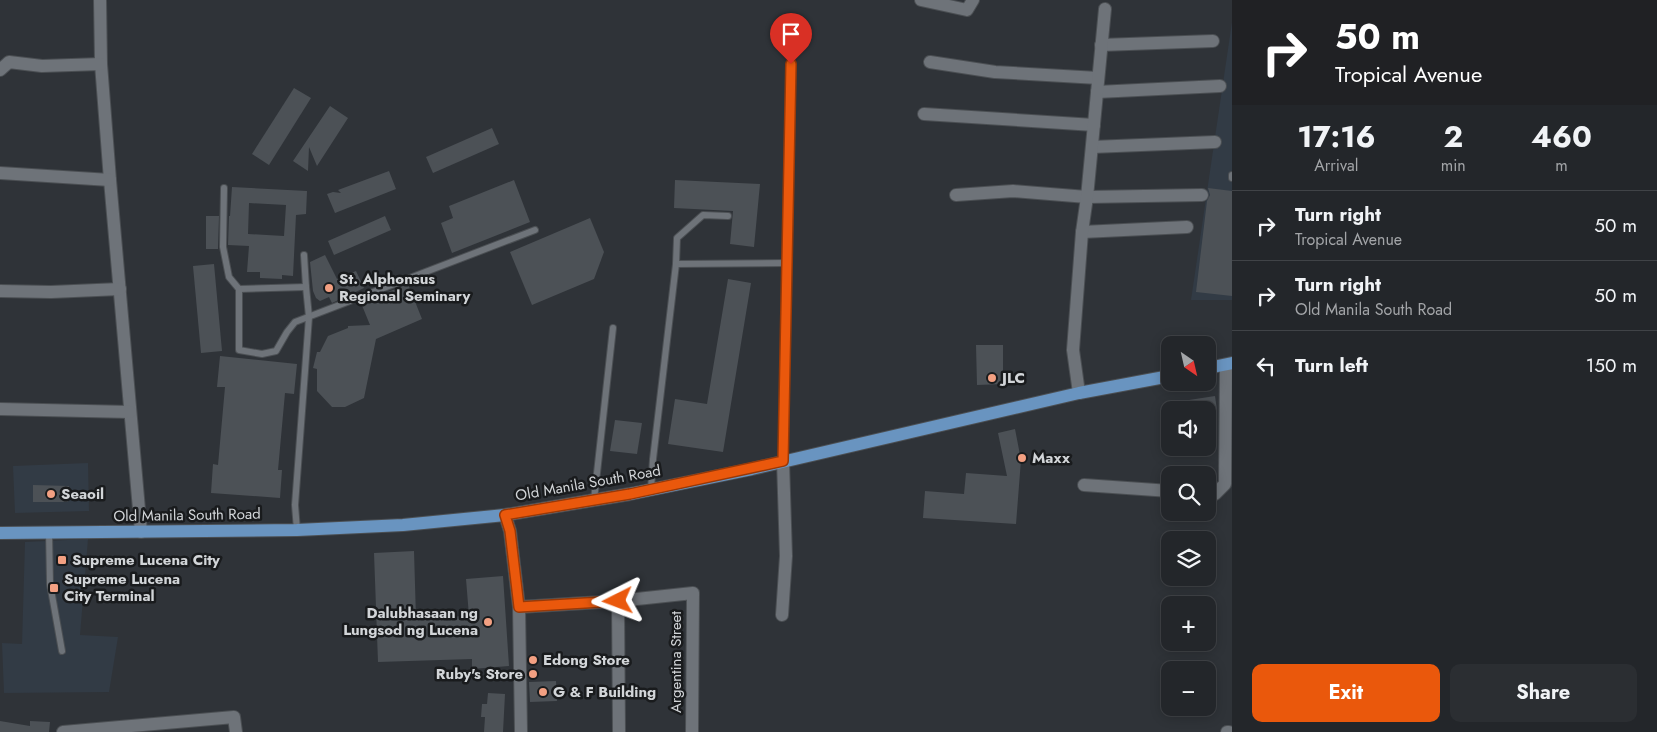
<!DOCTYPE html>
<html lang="en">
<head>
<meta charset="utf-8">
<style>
  body { margin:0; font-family:Jost,sans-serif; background:#2b2e32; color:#f1f3f6; height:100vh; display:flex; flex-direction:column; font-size:19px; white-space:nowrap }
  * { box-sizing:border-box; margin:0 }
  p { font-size:16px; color:#a3a5a8 }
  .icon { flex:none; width:28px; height:28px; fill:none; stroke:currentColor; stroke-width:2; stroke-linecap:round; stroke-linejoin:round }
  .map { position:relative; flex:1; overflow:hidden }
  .sheet { display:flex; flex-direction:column; background:#23262a; width:425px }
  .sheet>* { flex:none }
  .top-card { background:#202124; color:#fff; overflow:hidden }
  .needle { width:32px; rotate:146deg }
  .buttons { position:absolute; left:1161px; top:336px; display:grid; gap:10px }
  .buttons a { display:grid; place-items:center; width:55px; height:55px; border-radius:10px; background:#23262a; box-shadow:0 2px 12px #0003,0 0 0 1px #404347; font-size:25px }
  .pin { position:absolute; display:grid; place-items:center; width:42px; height:42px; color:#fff; margin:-51px -21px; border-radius:50% 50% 50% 0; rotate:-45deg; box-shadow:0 0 5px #0007 }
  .pin .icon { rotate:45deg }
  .me { position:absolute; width:55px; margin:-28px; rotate:267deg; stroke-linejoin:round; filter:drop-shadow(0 0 4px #0008) }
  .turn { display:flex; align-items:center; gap:18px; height:105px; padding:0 20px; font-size:22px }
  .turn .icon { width:65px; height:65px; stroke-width:2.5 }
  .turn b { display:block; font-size:35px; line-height:42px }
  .eta { display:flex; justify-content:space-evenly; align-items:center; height:85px; text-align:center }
  .eta b { font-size:30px; font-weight:700; line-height:35px }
  .action { display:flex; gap:10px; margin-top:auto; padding:10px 20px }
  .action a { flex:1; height:58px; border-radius:10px; background:#ea580c; color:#fff; font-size:20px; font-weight:700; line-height:58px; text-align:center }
  .action a+a { background:#2b2e32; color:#f1f3f6 }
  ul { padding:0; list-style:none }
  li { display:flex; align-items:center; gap:15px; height:70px; padding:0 20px; border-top:1px solid #404347 }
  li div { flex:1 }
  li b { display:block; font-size:19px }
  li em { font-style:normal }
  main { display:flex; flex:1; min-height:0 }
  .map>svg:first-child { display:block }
  .built { fill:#323b45 }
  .building { fill:#4c5156; fill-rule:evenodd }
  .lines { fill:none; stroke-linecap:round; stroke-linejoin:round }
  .lane-casing { stroke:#4b4f53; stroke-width:8 }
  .street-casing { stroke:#4b4f53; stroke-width:14 }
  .primary-casing { stroke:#4b4f53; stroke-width:14 }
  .lane { stroke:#6e7379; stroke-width:6 }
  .street { stroke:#6e7379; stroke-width:12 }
  .primary { stroke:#6994c0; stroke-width:12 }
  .route-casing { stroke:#983908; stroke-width:12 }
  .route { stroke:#ea580c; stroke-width:9 }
  .poi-dot { fill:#f3a082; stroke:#191b1d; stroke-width:2 }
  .labels { text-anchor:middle; stroke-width:5; stroke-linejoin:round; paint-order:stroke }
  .poi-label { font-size:15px; font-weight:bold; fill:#d2d5d8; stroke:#191b1d; text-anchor:start }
  .street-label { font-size:15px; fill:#d2d5d8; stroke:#191b1d }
</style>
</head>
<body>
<main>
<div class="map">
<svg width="1232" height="732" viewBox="0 0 1232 732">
  <rect width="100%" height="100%" fill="#2f3338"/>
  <g class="built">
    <polygon points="1232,22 1232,300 1191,300"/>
    <polygon points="88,463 89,511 15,513 13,466"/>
    <polygon points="88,539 80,635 118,637 109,692 4,693 2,643 22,644 25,542"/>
  </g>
  <g class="building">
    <polygon points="294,88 311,98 269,165 252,154"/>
    <polygon points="330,106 348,118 317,166 309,147 308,171 293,161"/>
    <polygon points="492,128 499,144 433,173 426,157"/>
    <polygon points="389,171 396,189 335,213 327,194 333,192 341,193 338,190"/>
    <polygon points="514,180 530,222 452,253 441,223 453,218 449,206"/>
    <polygon points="675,180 760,184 754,247 730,244 733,211 674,208"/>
    <path d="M232,187L307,191L306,214L296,215L293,276L282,275V279L260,278V272H247L249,246L228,245L229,216H230ZM249,203L286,205L284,236L248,234Z"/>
    <polygon points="1208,188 1232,191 1232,296 1196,292 1207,201 1210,195"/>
    <polygon points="206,216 219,216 218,249 206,249"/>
    <polygon points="385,216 391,230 334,255 328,241"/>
    <polygon points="590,218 604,252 594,279 532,305 510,252"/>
    <polygon points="325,255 337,279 356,271 364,288 332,303 329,297 320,301 316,298 313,291 310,262"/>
    <polygon points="214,264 222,351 201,353 193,266"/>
    <polygon points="728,279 751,283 723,452 668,444 675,399 707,404"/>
    <polygon points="408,284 422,319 376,339 364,398 345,407 332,407 317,391 317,369 313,368 317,352 320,352 328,336 348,328 348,326 370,325 361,303"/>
    <polygon points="976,345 1003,345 1003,384 977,385"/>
    <polygon points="220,356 297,364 294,394 285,393 278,470 282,470 280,498 211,493 213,464 218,465 225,387 217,387"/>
    <polygon points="1215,396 1217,410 1191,410 1189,400"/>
    <polygon points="615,420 642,423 637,454 610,451"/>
    <polygon points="1015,429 1021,460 1016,524 923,518 925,491 964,494 966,473 1007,476 998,433"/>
    <polygon points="33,485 69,486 68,502 33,502"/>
    <polygon points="414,551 416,618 469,616 466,579 503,576 509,666 472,669 472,659 378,662 374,553"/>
    <polygon points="556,681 557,701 530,702 529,682"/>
    <polygon points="488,693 505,694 503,732 484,732 485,717 481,717 482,704 487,704"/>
    <polygon points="0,721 30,726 30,721 50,722 49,732 0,732"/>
  </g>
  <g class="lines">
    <g class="lane-casing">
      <g id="lane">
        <polyline points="1232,175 1232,178"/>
        <polyline points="224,188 223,247 229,277 239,289 306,287"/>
        <polyline points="676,264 787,263"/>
        <polyline points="239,289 239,350 262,354 276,351 287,332 295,322 535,230"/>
        <polyline points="783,461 791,64"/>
        <polyline points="651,489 653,459 676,264 677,238 703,215 728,216"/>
        <polyline points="594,500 613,328"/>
        <polyline points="297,530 295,505 309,317 306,287 304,255"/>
        <polyline points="49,532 50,584 62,651"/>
      </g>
    </g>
    <g class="street-casing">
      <g id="street">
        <polyline points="100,0 101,64 110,180 141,532"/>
        <polyline points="921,0 967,10 973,0"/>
        <polyline points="1101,45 1213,41"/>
        <polyline points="930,62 995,72 1098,78"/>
        <polyline points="0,70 9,62 42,66 101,64"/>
        <polyline points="1097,92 1220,86"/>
        <polyline points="924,114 1094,125"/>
        <polyline points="1092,147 1215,142"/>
        <polyline points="0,173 110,180"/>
        <polyline points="956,195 1013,191 1087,197 1202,195"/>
        <polyline points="1082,232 1187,227"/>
        <polyline points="0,291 51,292 120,289"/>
        <polyline points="1079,393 1073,350 1082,232 1087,197 1105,9"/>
        <polyline points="0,409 130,412"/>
        <polyline points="1084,485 1170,491"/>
        <polyline points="1208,493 1215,494 1225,484 1226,365"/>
        <polyline points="505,515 510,531 519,607 521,732"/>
        <polyline points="618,601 619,732"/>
        <polyline points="519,607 618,601 693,593 692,732"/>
        <polyline points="782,615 786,556 783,461"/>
        <polyline points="63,732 234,717 236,732"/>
        <polyline points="1227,732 1229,732"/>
      </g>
    </g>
    <g class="primary-casing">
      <g id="primary">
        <polyline points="1208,368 1232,363"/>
        <polyline points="0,533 297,530 403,525 505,515 630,494 752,469 1079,393 1170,376"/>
      </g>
    </g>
    <use href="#lane" class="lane"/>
    <use href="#street" class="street"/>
    <use href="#primary" class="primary"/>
  </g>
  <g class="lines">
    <g class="route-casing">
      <polyline id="route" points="618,601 519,607 510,531 505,515 630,494 783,461 791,64"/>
    </g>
    <use href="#route" class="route"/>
  </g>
  <g class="poi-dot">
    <circle cx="329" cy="288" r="5"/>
    <circle cx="992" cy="378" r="5"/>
    <circle cx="1022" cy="458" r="5"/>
    <circle cx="51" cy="494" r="5"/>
    <rect x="57" y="555" width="10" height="10" rx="2.5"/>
    <rect x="49" y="583" width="10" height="10" rx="2.5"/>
    <circle cx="488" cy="622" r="5"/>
    <circle cx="533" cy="660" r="5"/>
    <circle cx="533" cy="674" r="5"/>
    <circle cx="543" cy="692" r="5"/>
  </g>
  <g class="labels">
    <g class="poi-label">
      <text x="339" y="284">St. Alphonsus<tspan x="339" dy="17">Regional Seminary</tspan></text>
      <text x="1002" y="383">JLC</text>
      <text x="1032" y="463">Maxx</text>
      <text x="61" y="499">Seaoil</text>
      <text x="72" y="565">Supreme Lucena City</text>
      <text x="64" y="584">Supreme Lucena<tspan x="64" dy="17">City Terminal</tspan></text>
      <text x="478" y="618" text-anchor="end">Dalubhasaan ng<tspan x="478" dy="17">Lungsod ng Lucena</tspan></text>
      <text x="543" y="665">Edong Store</text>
      <text x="523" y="679" text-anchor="end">Ruby's Store</text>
      <text x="553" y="697">G &amp; F Building</text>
    </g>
    <g class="street-label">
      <text transform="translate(588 483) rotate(-10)" y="5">Old Manila South Road</text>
      <text transform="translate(187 515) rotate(-1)" y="5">Old Manila South Road</text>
      <text transform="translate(676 662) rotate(-90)" y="5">Argentina Street</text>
    </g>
  </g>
</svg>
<div class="buttons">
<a><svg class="needle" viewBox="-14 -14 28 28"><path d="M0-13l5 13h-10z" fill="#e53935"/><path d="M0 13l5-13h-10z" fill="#a3a5a8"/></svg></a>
<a><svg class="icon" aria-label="sound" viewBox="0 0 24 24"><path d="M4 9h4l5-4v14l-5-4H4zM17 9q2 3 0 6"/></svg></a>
<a><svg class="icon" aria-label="search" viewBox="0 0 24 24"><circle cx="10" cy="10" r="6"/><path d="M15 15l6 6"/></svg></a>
<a><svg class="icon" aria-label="layers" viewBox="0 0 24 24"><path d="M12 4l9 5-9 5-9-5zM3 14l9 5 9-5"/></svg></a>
<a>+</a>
<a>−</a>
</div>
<div class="pin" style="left:791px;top:64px;background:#d93025"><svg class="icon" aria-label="arrive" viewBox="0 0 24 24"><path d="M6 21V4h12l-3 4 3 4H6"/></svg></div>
<svg class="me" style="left:618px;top:601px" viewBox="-20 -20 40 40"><path d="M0-17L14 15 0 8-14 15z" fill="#ea580c" stroke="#fff" stroke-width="4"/></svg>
</div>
<section class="sheet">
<div class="top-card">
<div class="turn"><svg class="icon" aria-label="right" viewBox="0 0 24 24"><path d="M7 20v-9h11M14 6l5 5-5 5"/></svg><div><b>50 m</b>Tropical Avenue</div></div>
</div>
<div class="eta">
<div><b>17:16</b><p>Arrival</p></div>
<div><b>2</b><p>min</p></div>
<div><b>460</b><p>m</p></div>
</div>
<ul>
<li><svg class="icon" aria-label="right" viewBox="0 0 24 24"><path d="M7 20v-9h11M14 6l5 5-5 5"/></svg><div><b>Turn right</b><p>Tropical Avenue</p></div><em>50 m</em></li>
<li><svg class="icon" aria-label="right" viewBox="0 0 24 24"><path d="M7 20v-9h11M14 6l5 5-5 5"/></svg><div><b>Turn right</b><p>Old Manila South Road</p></div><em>50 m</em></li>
<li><svg class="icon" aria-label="left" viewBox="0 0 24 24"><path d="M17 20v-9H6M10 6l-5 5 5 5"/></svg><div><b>Turn left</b></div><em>150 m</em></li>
</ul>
<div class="action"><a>Exit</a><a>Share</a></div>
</section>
</main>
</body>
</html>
